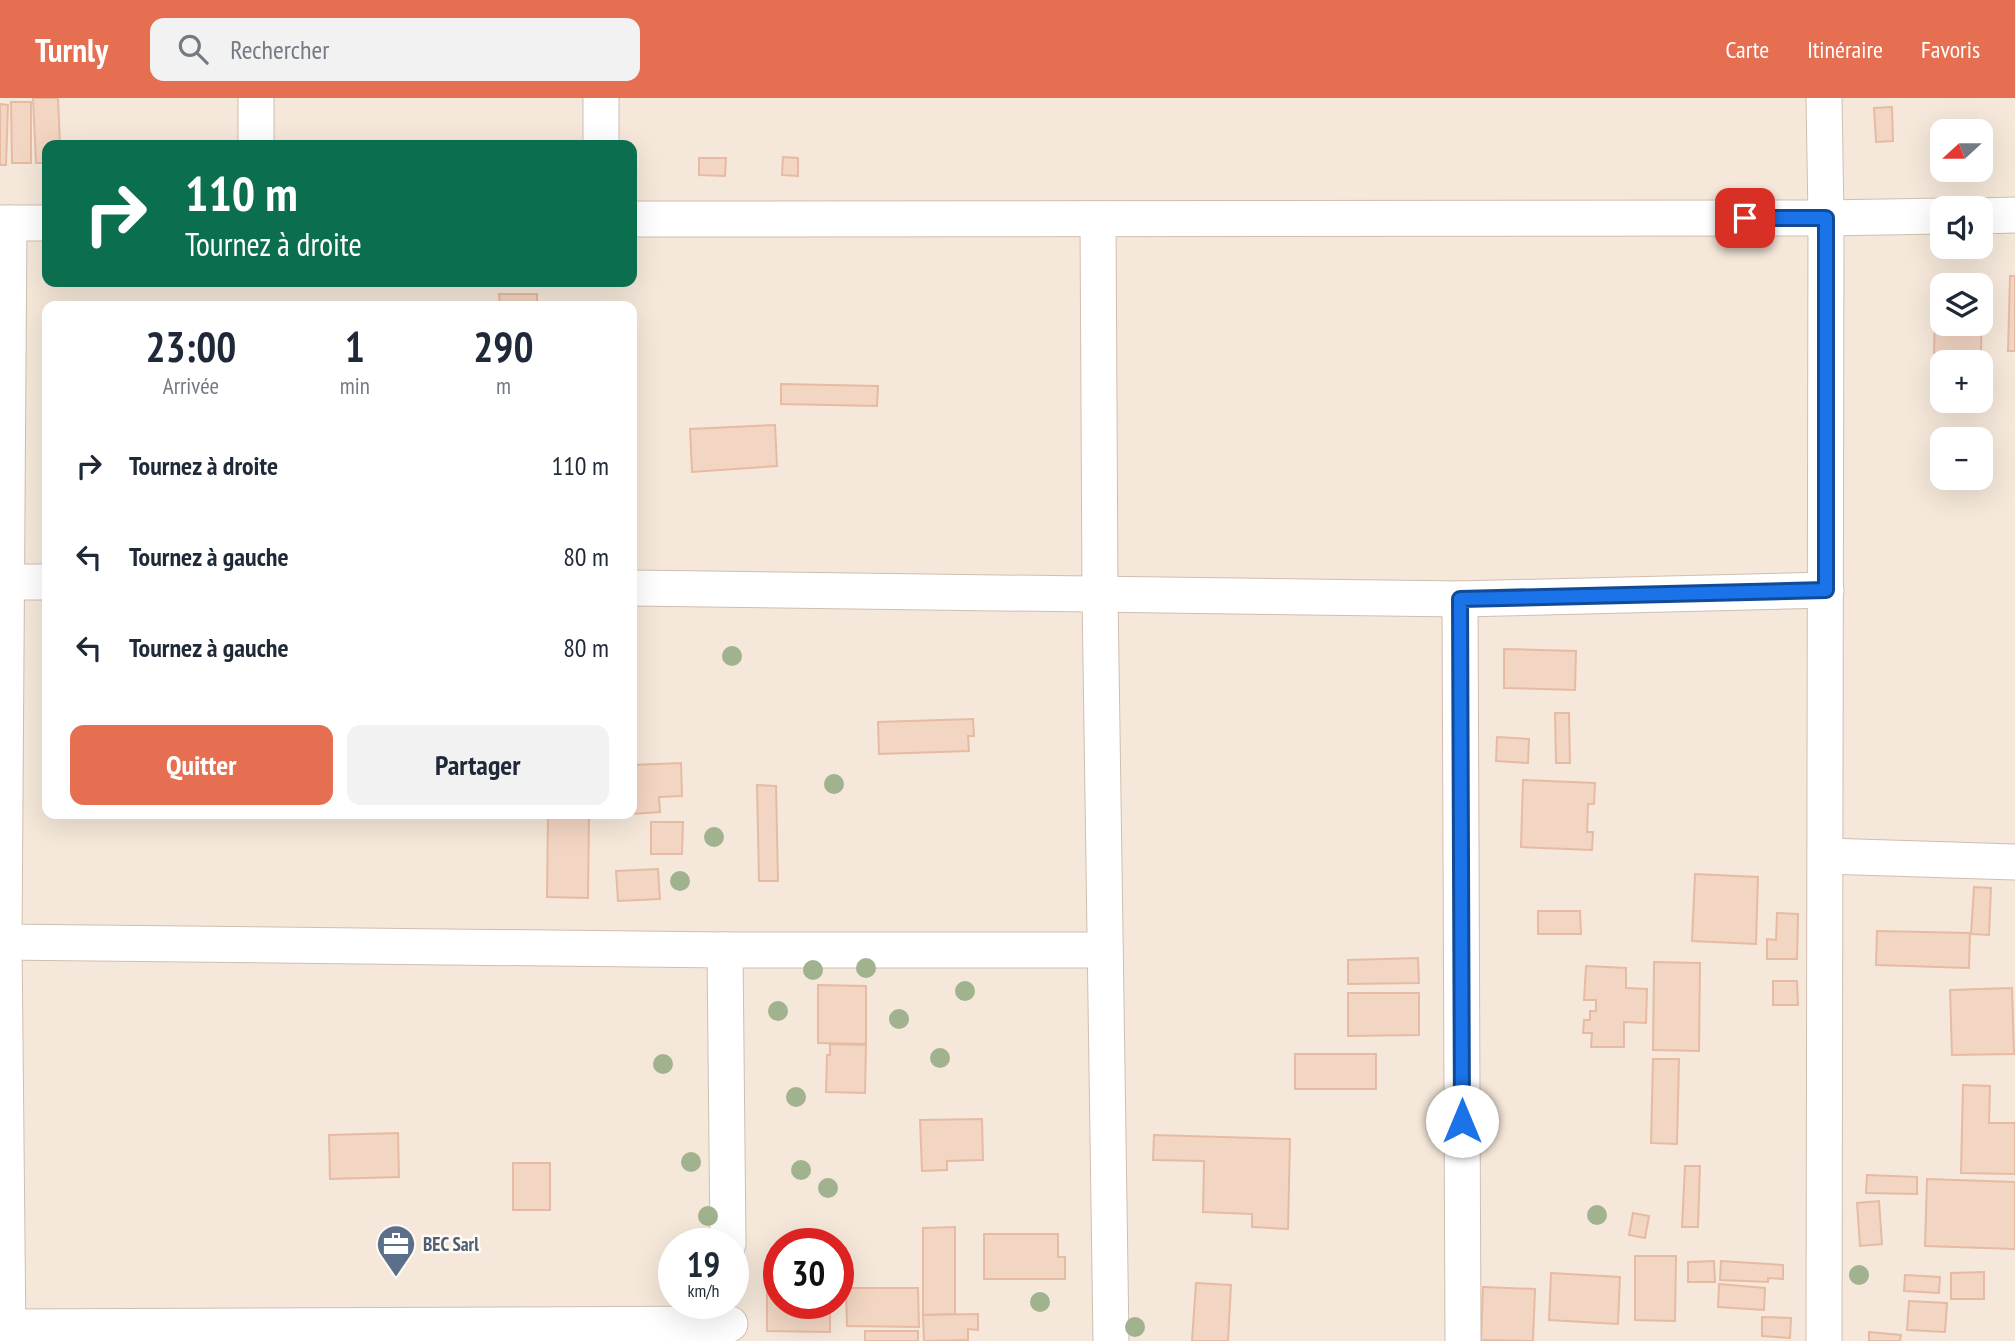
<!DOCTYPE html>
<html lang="fr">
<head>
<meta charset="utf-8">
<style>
  body { margin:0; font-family:"PT Sans Narrow",sans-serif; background:#f2f2f3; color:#1f2937; height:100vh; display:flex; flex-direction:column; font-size:26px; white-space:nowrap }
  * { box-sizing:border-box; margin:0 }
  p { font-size:23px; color:#747a83 }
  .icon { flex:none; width:38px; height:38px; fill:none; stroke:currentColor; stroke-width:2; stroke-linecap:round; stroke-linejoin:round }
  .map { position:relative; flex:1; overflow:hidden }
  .panel { position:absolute; left:42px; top:203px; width:595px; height:518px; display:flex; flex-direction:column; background:#fff; border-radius:14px; box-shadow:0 7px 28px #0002 }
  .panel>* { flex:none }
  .hud { position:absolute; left:42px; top:42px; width:595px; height:147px; border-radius:14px; box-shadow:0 7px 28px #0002; background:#0b6e4f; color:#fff; overflow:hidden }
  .needle { width:46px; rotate:249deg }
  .tools { position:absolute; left:1930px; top:21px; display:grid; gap:14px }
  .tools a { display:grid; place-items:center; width:63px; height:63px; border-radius:14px; background:#fff; box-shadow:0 7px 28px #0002; font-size:35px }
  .speed { position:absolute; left:658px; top:1130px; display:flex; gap:14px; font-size:35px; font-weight:700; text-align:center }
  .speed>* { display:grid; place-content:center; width:91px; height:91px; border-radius:50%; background:#fff; box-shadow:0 7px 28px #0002; line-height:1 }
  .speed small { font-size:18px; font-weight:400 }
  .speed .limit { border:10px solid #d22; background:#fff; color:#111 }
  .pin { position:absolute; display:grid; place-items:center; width:60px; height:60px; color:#fff; margin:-30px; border-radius:14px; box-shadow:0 4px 10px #0006 }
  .me { position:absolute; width:77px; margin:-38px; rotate:0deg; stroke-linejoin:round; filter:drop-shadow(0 0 5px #0008) }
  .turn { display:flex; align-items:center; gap:24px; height:147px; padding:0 28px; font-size:32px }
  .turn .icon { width:91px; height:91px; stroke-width:2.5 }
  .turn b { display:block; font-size:49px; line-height:60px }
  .eta { display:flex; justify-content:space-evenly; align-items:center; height:119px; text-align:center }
  .eta b { font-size:42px; font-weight:700; line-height:49px }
  .button { display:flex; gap:14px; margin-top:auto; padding:14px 28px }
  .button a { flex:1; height:80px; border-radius:14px; background:#e76f51; color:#fff; font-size:28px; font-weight:700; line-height:80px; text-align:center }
  .button a+a { background:#f2f2f3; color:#1f2937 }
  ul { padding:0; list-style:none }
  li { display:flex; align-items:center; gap:21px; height:91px; padding:0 28px }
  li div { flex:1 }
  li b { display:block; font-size:26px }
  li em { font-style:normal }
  header { display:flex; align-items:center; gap:42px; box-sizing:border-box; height:98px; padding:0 35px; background:#e76f51; color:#fff }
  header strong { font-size:33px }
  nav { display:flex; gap:38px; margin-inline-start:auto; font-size:24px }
  .search { width:490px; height:63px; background:#f2f2f3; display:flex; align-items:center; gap:18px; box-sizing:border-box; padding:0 24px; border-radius:14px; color:#747a83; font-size:26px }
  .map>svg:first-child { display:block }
  .residential { fill:#f5e8da; fill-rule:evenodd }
  .building { fill:#f3d5c3; stroke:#e6bba3; stroke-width:2; fill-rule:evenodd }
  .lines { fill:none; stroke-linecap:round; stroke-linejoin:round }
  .minor-casing { stroke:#d1beb0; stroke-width:37 }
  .minor { stroke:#fff; stroke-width:35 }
  .tree { fill:#a0b28e }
  .route-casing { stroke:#114b97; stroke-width:18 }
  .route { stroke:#1a73e8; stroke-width:12 }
  .labels { text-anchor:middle; stroke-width:5; stroke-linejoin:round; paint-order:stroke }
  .service-label { font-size:19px; font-weight:bold; fill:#4e5e75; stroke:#fffaf3; text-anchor:start }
</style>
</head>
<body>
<header>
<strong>Turnly</strong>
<div class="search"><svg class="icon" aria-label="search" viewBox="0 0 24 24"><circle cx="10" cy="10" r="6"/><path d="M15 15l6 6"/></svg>Rechercher</div>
<nav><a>Carte</a><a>Itinéraire</a><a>Favoris</a></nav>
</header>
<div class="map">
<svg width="2015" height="1243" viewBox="0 0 2015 1243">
  <rect width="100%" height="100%" fill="#fdf6ec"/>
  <path class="residential" d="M0,0H2015V1243H0ZM1942,33H1981V72H1942ZM47,47H632V184H47ZM1942,110H1981V149H1942ZM1942,187H1981V226H1942ZM47,208H632V716H47ZM1942,264H1981V303H1942ZM1942,341H1981V380H1942ZM674,1146H733V1206H674ZM779,1146H838V1206H779Z"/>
  <g class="building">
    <polygon points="33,0 58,0 60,47 47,47 47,65 36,65"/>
    <polygon points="11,4 31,4 31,65 12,65"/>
    <polygon points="0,6 8,7 6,67 0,67"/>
    <polygon points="1892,9 1893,43 1876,44 1874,10"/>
    <polygon points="783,59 798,60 798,78 782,77"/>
    <polygon points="699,60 726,60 725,78 699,77"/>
    <polygon points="2010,178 2015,178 2015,253 2008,253"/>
    <path d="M1936,181L1982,182L1981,257L1934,255ZM1942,187H1981V226H1942Z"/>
    <polygon points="499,196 537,196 537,208 500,208"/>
    <polygon points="781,286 878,288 877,308 781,306"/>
    <polygon points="775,327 777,368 692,374 690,331"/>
    <polygon points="1504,551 1576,553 1575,592 1504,590"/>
    <polygon points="1555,615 1569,615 1570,665 1556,665"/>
    <polygon points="973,621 974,638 968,638 969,653 879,656 878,624"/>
    <polygon points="1497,639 1529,641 1528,665 1496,663"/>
    <polygon points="681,665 682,698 659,699 660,714 632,716 632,667"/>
    <polygon points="1523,682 1595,685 1594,706 1588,706 1587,734 1593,734 1592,752 1521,749"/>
    <polygon points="757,687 776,688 778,783 759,783"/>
    <polygon points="548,716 589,716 588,800 547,799"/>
    <polygon points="651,724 683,724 682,756 651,756"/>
    <polygon points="658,771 660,801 618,803 616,773"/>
    <polygon points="1695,776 1758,779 1756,846 1692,843"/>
    <polygon points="1974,789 1991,790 1989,837 1971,836"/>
    <polygon points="1538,813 1580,813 1581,836 1538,836"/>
    <polygon points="1777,815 1798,816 1797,861 1767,861 1767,841 1776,842"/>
    <polygon points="1877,833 1970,835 1969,870 1876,867"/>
    <polygon points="1418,860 1419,885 1348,886 1348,862"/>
    <polygon points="1654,864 1700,865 1699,953 1653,952"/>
    <polygon points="1586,868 1626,870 1626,890 1647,891 1646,925 1624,924 1624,949 1591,949 1592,935 1583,935 1584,922 1590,922 1590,913 1596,913 1596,902 1584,902"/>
    <polygon points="1773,883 1797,883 1798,907 1773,907"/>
    <polygon points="818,887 866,888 866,946 818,945"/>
    <polygon points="2012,890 2014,956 1952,957 1950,892"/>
    <polygon points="1348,895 1419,895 1419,937 1348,938"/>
    <polygon points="830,946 866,947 865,995 826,994 827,957 830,957"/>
    <rect x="1295" y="956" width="81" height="35"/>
    <polygon points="1653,961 1679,961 1677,1046 1651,1045"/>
    <polygon points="1963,987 1990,988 1989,1025 2015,1025 2015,1076 1961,1075"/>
    <polygon points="982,1021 983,1062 947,1063 947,1072 922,1073 920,1022"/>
    <polygon points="398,1035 399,1079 330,1081 329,1037"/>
    <polygon points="1154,1037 1290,1041 1288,1131 1252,1129 1252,1116 1203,1114 1204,1063 1153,1062"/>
    <rect x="513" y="1065" width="37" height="47"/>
    <polygon points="1685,1068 1700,1068 1698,1129 1682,1129"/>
    <polygon points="1867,1077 1917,1079 1917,1096 1866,1095"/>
    <polygon points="1927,1081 2015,1084 2015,1151 1925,1148"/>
    <polygon points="1879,1103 1882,1146 1860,1148 1857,1105"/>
    <polygon points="1633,1115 1649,1118 1645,1140 1629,1137"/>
    <polygon points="955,1129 955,1216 923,1217 923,1130"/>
    <polygon points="984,1136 1058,1136 1058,1159 1065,1159 1065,1181 984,1181"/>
    <polygon points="1635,1158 1676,1158 1675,1223 1635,1222"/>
    <polygon points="1714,1163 1715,1184 1688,1184 1688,1164"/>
    <polygon points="1721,1163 1783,1167 1783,1181 1768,1180 1768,1184 1720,1182"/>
    <polygon points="1984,1174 1984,1201 1951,1201 1951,1175"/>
    <polygon points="1551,1175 1620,1179 1618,1226 1549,1222"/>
    <polygon points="767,1176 779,1176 779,1206 830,1206 830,1234 767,1233"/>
    <polygon points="1905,1177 1940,1179 1939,1195 1904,1193"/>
    <polygon points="1196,1185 1231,1187 1228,1243 1192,1243"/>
    <polygon points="1719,1186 1765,1190 1764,1212 1718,1209"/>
    <polygon points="1483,1189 1535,1191 1533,1243 1481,1242"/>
    <polygon points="846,1190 918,1190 919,1229 847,1228"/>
    <polygon points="1909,1203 1947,1205 1945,1234 1907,1232"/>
    <polygon points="978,1216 978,1232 968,1231 968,1242 924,1243 923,1217"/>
    <polygon points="1762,1219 1791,1220 1790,1240 1762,1238"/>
    <rect x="865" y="1233" width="53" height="10"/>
    <polygon points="1869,1234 1901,1237 1900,1243 1869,1243"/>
  </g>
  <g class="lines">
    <g class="minor-casing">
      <g id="minor">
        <polyline points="1824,0 1826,120 1824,1243"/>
        <polyline points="256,47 256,0"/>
        <polyline points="601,47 601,0"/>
        <polyline points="1981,118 2015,117"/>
        <polyline points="632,121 1826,120 1942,118"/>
        <polyline points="1098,121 1100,496 1111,1243"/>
        <polyline points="0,125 47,125"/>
        <polyline points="6,484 47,484"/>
        <polyline points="632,490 1460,501 1826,492"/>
        <polyline points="1460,501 1463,1243"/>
        <polyline points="1826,758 2015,764"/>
        <polyline points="0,844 725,852 1105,852"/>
        <polyline points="725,852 728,1146"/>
        <polyline points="8,1229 730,1226"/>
        <polyline points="8,1243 4,844 9,125"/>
      </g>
    </g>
    <use href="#minor" class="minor"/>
  </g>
  <g class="tree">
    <circle cx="732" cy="558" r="10"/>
    <circle cx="834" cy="686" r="10"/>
    <circle cx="714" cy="739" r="10"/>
    <circle cx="680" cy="783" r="10"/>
    <circle cx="866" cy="870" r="10"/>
    <circle cx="813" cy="872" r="10"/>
    <circle cx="965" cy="893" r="10"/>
    <circle cx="778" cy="913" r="10"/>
    <circle cx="899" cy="921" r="10"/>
    <circle cx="940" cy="960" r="10"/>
    <circle cx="663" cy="966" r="10"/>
    <circle cx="796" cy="999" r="10"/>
    <circle cx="691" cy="1064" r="10"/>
    <circle cx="801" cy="1072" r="10"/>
    <circle cx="828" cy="1090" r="10"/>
    <circle cx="1597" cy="1117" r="10"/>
    <circle cx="708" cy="1118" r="10"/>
    <circle cx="1859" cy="1177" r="10"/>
    <circle cx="1040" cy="1204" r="10"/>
    <circle cx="1135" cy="1229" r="10"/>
  </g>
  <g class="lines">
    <g class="route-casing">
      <polyline id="route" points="1462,1023 1460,501 1826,492 1826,120 1745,120"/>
    </g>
    <use href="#route" class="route"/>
  </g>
  <defs>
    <g id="office-pin" transform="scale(2.0125)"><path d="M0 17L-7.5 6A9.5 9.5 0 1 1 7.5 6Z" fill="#5c6f8a" stroke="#fffaf3"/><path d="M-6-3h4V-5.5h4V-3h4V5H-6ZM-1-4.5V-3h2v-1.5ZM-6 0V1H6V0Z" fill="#fff"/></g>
  </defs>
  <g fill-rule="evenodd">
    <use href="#office-pin" x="396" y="1146"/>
  </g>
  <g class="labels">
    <g class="service-label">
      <text x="423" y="1153">BEC Sarl</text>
    </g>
  </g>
</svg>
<div class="tools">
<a><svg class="needle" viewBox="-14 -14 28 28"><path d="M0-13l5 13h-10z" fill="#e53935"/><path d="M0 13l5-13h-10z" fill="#747a83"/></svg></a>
<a><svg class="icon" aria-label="sound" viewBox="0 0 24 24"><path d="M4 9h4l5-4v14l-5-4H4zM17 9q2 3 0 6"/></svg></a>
<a><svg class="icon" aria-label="layers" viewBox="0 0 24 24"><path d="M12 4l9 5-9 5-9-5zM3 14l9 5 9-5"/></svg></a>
<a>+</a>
<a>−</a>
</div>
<div class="speed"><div>19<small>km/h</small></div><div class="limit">30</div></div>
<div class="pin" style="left:1745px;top:120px;background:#d93025"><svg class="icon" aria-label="arrive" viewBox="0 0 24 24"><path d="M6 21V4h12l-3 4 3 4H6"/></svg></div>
<svg class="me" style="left:1462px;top:1023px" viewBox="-20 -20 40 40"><circle r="19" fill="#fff"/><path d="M0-13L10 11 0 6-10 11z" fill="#1a73e8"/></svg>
<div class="hud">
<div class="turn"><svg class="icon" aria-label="right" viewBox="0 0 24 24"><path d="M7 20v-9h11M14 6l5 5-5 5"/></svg><div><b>110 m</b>Tournez à droite</div></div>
</div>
<section class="panel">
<div class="eta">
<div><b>23:00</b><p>Arrivée</p></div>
<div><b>1</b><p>min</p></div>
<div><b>290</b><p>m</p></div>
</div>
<ul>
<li><svg class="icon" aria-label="right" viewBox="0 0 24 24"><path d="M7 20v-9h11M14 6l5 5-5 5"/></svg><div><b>Tournez à droite</b></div><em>110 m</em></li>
<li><svg class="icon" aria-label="left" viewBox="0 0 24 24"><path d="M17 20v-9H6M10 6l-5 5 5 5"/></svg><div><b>Tournez à gauche</b></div><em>80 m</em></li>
<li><svg class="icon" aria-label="left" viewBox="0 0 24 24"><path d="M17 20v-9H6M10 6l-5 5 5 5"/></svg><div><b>Tournez à gauche</b></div><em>80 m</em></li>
</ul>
<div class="button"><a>Quitter</a><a>Partager</a></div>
</section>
</div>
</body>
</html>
